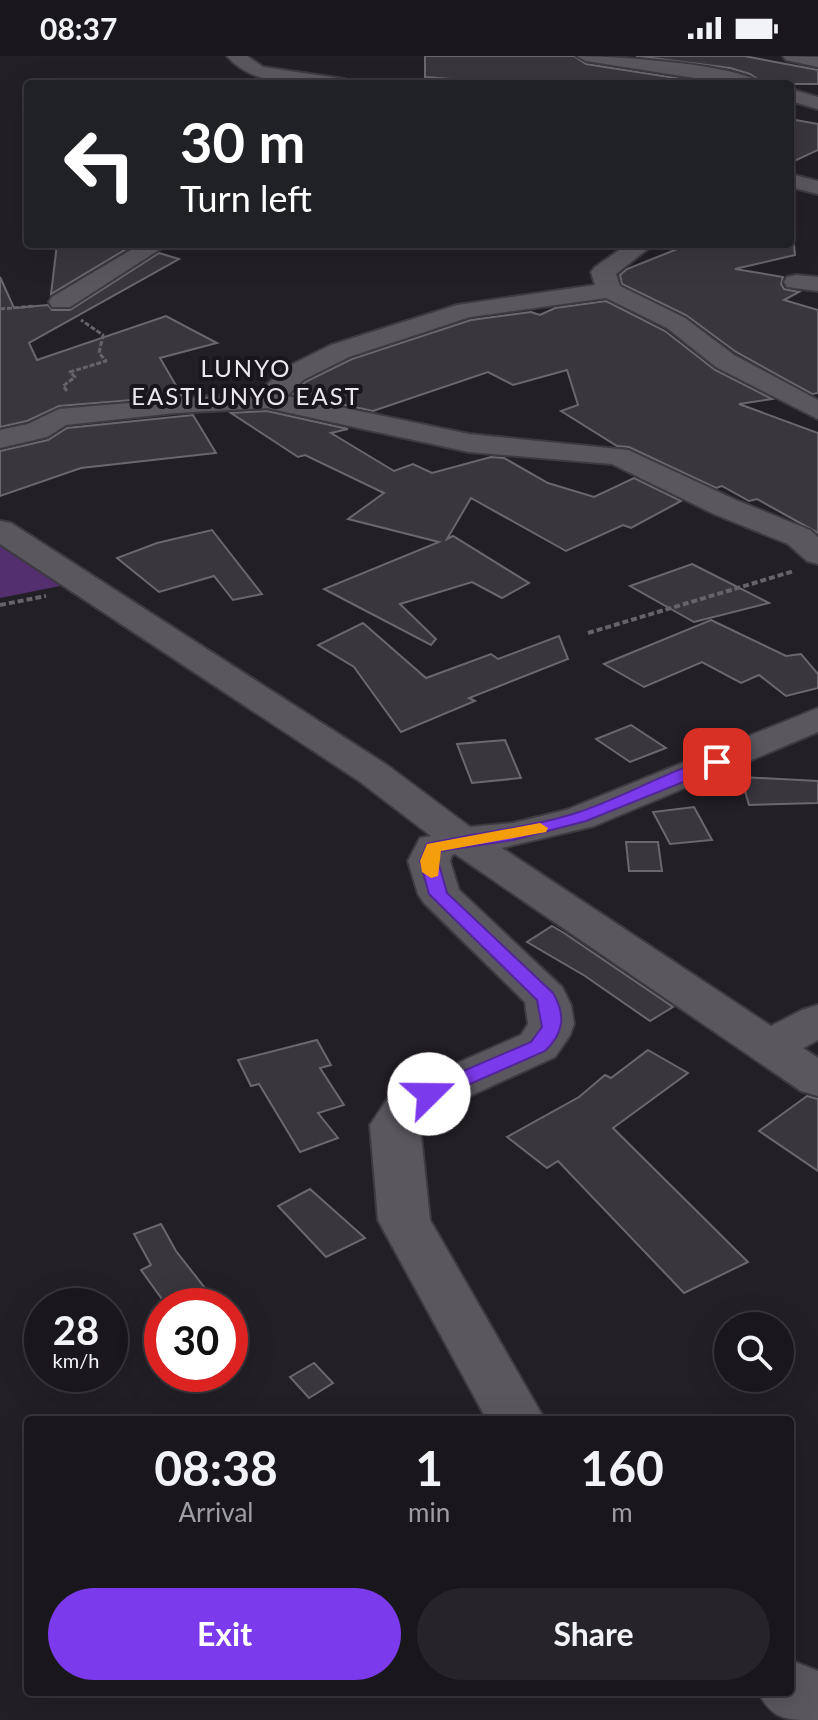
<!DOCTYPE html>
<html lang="en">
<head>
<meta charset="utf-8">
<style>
  body { margin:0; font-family:Lato,sans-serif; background:#272429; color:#f1f3f6; height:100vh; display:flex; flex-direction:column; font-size:30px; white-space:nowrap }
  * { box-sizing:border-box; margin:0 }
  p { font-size:26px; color:#9f9fa3 }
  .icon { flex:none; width:44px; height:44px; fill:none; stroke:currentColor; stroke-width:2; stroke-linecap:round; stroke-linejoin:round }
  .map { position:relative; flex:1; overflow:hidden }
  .side { position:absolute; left:24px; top:1360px; width:770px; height:280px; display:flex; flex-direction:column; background:#1a171c; border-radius:8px; box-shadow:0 8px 32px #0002,0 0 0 2px #38363b }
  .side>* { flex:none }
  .top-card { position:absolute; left:24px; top:24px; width:770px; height:168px; border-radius:8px; box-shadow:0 8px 32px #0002,0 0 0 2px #38363b; background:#202124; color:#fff; overflow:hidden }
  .buttons { position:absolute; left:714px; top:1256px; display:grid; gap:16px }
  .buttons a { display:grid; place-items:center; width:80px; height:80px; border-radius:50%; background:#1a171c; box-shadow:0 8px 32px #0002,0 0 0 2px #38363b; font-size:40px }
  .speed { position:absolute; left:24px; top:1232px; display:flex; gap:16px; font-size:40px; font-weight:700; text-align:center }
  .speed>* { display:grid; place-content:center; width:104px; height:104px; border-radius:50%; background:#1a171c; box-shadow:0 8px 32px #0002,0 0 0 2px #38363b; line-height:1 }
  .speed small { font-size:20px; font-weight:400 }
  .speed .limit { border:12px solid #d22; background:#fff; color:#111 }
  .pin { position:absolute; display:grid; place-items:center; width:68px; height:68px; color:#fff; margin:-34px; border-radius:16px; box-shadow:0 4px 12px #0006 }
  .me { position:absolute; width:88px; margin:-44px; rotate:68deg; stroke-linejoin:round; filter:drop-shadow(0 0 6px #0008) }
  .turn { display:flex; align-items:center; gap:28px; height:168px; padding:0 24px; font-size:36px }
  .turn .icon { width:104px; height:104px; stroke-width:2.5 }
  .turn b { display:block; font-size:56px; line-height:68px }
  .eta { display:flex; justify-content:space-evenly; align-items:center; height:136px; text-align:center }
  .eta b { font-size:48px; font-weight:700; line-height:56px }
  .primary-button { display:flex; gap:16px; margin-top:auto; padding:16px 24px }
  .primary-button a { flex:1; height:92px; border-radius:48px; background:#7c3aed; color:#fff; font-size:32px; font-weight:700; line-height:92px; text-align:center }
  .primary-button a+a { background:#272429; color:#f1f3f6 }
  .status { display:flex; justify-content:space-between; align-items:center; height:56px; padding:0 40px; background:#1a171c; direction:ltr }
  .status svg { height:22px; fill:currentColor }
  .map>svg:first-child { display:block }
  .green { fill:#532f6f }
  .building { fill:#3a363e; stroke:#6b676f; stroke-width:2 }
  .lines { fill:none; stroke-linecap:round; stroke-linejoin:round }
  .minor-casing { stroke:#3d3a40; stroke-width:4 }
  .path-far1 { stroke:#666369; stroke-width:3; stroke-dasharray:5 2; stroke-linecap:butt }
  .path { stroke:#666369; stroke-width:4; stroke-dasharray:6 3; stroke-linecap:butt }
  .minor { fill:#5b575f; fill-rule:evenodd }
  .route { fill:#7c3aed; stroke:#51269a; stroke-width:2 }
  .slow { fill:#f59e0b }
  .labels { text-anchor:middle; stroke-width:8; stroke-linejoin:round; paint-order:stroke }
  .far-quarter-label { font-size:24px; letter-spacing:2px; fill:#ebe8ed; stroke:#19161d }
</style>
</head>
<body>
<div class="status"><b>08:37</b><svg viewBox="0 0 49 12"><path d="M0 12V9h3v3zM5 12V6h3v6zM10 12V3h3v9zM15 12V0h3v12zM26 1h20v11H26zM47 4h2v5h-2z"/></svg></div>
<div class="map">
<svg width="818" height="1664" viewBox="0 0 818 1664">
  <rect width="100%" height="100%" fill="#231f26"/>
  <polygon class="green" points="0,482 70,528 0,542"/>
  <g class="building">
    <polygon points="425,0 574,0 586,8 714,28 516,28 425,21"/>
    <polygon points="636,0 744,0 818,14 818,28 764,28 750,18 730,12"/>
    <polygon points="790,63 818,68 818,94 790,107"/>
    <polygon points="57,188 105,188 128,192 51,238"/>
    <polygon points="690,188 794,188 795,199 735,213 783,221 781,228 784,233 799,236 784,244 818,254 818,337 812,338 736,296 686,259 622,228 620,219 627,213"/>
    <polygon points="159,197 179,203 29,287 37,304 166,260 217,287 160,302 182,340 59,350 27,365 0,371 0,221 14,252 48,249 52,254 70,254"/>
    <polygon points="606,245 665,275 715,314 772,343 739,348 818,377 818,477 757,443 749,445 722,430 716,432 629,391 617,390 561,355 578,349 567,314 513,329 488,316 373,355 293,338 305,326 352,303 471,264 531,256 540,259 555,252"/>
    <polygon points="267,355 348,373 331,377 394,415 413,408 432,417 491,401 504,402 548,427 594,441 634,422 681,445 631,472 623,469 566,495 471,442 447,483 453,480 529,527 502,542 472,526 400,548 436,583 431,589 324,533 439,486 348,463 384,437 305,399 298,401 231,357"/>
    <polygon points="193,359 216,397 81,412 0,440 0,395 48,384 67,372"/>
    <polygon points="212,474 262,538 233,544 214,520 159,536 117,502 157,487"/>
    <polygon points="692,508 769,547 694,566 630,530"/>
    <polygon points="711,564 786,600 801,598 818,618 818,632 786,640 759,619 741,627 702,606 644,631 604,608"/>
    <polygon points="363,567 426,622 491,598 498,603 559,580 568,603 469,642 475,645 401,676 354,611 318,589"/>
    <polygon points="631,669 666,692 630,706 596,683"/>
    <polygon points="505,684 521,722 472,727 457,688"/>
    <polygon points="741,721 818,725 818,747 749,749"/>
    <polygon points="694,751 712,784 670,788 653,756"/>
    <polygon points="626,786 658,786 662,815 629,815"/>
    <polygon points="552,870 564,877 673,951 650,965 585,920 527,886"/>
    <polygon points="317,984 331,1009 320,1012 344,1049 318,1057 338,1082 300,1096 259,1028 251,1030 238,1004"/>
    <polygon points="648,994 688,1017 613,1072 748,1206 684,1237 558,1105 547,1112 507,1081 579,1041 605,1019 611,1022"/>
    <polygon points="807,1040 818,1043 818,1115 759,1075"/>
    <polygon points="310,1133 365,1182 326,1201 278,1150"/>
    <polygon points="161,1168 176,1195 219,1250 167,1250 141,1214 151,1209 134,1178"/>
    <polygon points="314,1307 333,1327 309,1342 290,1321"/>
  </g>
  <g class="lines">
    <g class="minor-casing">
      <g id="minor">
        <path d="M227,0H247L263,11L344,23L353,28C312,28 256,34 227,0Z"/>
        <path d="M577,0C609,0 742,8 761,28H733L586,5Z"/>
        <polygon points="783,0 818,1 818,11 786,4"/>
        <polygon points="790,33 818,41 818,53 790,45"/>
        <polygon points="790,118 818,125 818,138 790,131"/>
        <polygon points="141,188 168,188 70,251 52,251 49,246 52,241"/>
        <polygon points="628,188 654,188 616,218 620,230 685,262 734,299 818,344 818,363 716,311 667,272 606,242 470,261 349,301 303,324 287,340 469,378 628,394 736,444 810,474 818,481 818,508 807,505 788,488 714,458 612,408 469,396 267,352 175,357 66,369 47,381 0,392 0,374 28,368 59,353 259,336 285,312 331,289 457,249 595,229 591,216 595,211"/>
        <polygon points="796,219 818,221 818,235 787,231 784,226 787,221"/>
        <polygon points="0,465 11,467 387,709 470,771 513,767 566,754 818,652 818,676 594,770 502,792 771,970 802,954 818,949 818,984 803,992 818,1002 818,1040 801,1035 455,798 452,799 450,805 459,834 562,931 571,949 574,968 570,979 555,1001 426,1060 420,1070 430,1164 545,1364 487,1364 378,1164 370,1069 392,1036 521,979 528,968 525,946 424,847 418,838 408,805 420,782 431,780 359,725 0,488"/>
        <path d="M790,1604L818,1615V1664C785,1664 773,1664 758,1636H790Z"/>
      </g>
    </g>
    <g class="path-far1">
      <polyline points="0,253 35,250"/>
      <polyline points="67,335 63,330 75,321 70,316 106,305 99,297 103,279 81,264"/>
    </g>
    <g class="path">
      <polyline points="0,549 46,540"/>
      <polyline points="588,577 794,515"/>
    </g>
    <use href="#minor" class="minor"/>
  </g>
  <path class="route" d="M717,701L723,703L725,706L723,710L586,765L513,784L441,795L438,805L447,837L553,937C566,959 564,977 545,995L436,1043H421L418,1038L421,1033L531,986L542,971L537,944L429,838L420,805L427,788C476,776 525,773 573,758C622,743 667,714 717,701Z"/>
  <polygon class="slow" points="540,767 548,772 546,776 441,795 438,820 431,822 422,816 420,805 427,788"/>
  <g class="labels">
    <g class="far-quarter-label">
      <text x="246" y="321">LUNYO<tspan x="246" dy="28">EASTLUNYO EAST</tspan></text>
    </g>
  </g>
</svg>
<div class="buttons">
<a><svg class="icon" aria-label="search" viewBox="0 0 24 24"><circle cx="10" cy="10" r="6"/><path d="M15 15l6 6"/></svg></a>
</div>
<div class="speed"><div>28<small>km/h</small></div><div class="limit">30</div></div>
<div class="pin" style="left:717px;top:706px;background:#d93025"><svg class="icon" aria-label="arrive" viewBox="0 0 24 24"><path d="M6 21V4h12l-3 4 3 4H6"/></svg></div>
<svg class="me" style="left:429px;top:1038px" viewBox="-20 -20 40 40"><circle r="19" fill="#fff"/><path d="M0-13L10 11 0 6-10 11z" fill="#7c3aed"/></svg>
<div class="top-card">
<div class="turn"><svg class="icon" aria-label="left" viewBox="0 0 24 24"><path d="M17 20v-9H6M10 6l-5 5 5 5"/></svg><div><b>30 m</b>Turn left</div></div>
</div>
<section class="side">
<div class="eta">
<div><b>08:38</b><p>Arrival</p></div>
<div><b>1</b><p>min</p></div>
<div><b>160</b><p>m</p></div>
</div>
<div class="primary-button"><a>Exit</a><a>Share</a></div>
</section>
</div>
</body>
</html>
